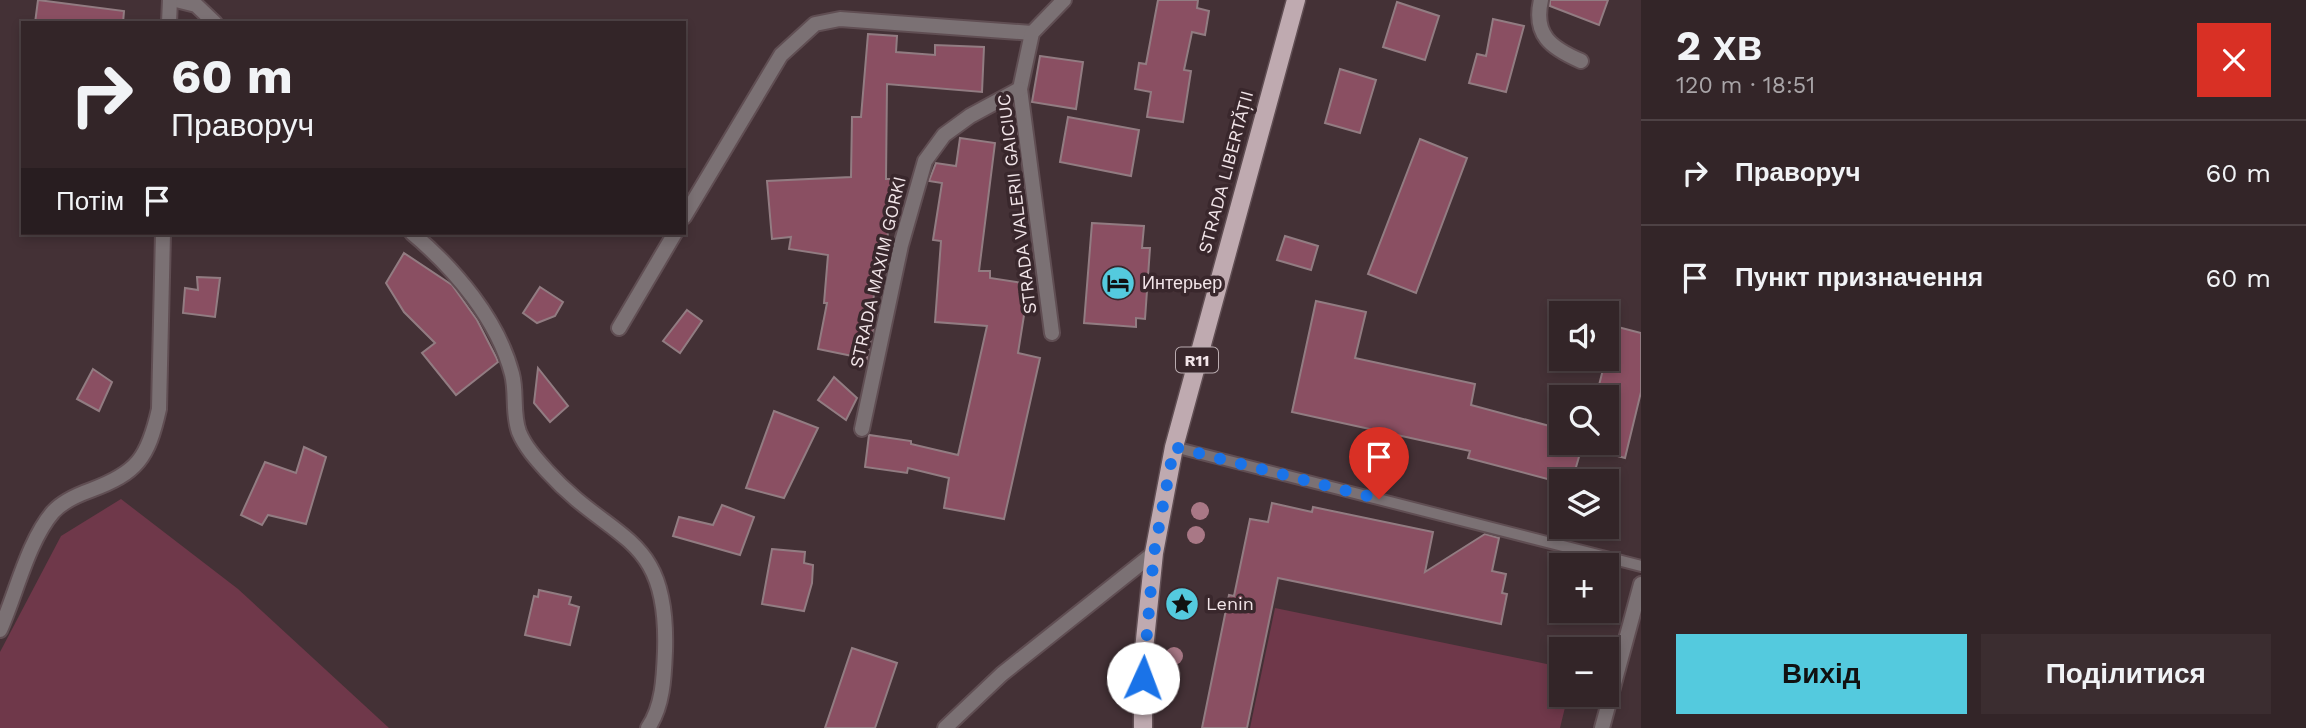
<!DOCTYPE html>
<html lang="uk">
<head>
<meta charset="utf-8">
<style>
  body { margin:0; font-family:"Work Sans",sans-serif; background:#3b2d30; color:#f1f3f6; height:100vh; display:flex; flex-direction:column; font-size:26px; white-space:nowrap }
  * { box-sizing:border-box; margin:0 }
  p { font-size:23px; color:#a9a5a8 }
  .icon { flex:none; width:38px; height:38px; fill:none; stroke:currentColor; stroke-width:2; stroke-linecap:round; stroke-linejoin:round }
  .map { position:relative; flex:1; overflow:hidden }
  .panel { display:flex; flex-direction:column; background:#332528; width:665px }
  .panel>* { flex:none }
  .top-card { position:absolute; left:21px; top:21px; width:665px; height:214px; border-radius:0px; box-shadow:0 4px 10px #0003,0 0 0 2px #4e4245; background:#332528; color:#f1f3f6; overflow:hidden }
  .fabs { position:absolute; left:1549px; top:301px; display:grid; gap:14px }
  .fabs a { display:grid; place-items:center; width:70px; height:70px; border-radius:0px; background:#332528; box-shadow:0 4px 10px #0003,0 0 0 2px #4e4245; font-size:35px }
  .pin { position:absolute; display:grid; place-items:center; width:60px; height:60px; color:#fff; margin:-72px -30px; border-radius:50% 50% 50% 0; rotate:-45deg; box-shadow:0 0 7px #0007 }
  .pin .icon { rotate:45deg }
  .me { position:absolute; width:77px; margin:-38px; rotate:2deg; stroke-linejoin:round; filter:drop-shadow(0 0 5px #0008) }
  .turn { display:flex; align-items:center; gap:24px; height:147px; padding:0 35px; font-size:32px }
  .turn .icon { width:91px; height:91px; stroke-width:2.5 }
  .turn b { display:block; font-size:49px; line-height:60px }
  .then { display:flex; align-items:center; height:66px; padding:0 35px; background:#0003; gap:14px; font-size:26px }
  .round { display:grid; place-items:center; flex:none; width:74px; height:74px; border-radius:0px; background:#3b2d30 }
  .head { display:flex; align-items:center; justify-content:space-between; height:119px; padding:0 35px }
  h1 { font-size:42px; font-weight:700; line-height:52px }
  .action { display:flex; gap:14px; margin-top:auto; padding:14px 35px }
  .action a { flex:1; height:80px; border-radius:0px; background:#54cade; color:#111; font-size:28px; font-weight:700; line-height:80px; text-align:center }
  .action a+a { background:#3b2d30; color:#f1f3f6 }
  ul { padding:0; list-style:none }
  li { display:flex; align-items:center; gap:21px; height:105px; padding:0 35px; border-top:2px solid #4e4245 }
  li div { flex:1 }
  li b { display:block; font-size:26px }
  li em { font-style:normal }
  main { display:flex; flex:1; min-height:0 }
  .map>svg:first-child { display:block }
  .green { fill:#6f384a }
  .building { fill:#8a4f62; stroke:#927c82; stroke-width:2 }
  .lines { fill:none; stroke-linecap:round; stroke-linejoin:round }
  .lane-casing { stroke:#604e53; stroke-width:14 }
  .street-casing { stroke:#604e53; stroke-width:18 }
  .primary-casing { stroke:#604e53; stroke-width:21 }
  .lane { stroke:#7b7174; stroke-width:10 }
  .street { stroke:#7b7174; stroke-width:14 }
  .primary { stroke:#bfaab0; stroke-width:18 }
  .tree { fill:#a97886 }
  .route { stroke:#1a73e8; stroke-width:12; stroke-dasharray:0 21.6 }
  .labels { text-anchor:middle; stroke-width:7; stroke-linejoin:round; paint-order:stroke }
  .shield { fill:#39272c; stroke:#baacb0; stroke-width:2 }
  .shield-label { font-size:16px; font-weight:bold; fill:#f2e5e9 }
  .street-label { font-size:18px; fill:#f2e5e9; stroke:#39272c }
  .poi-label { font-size:18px; fill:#f2e5e9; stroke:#39272c; text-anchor:start }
</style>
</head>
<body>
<main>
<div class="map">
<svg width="1641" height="728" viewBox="0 0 1641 728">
  <rect width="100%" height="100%" fill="#443136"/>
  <g class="green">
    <polygon points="121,499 238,589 389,728 0,728 0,652 61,536"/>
    <polygon points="1275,608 1561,667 1561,695 1568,695 1560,728 1250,728"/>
  </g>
  <g class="building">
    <polygon points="38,0 124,11 123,23 35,23"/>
    <polygon points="1158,0 1198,0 1197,8 1209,11 1205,35 1192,32 1184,70 1191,71 1183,122 1147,117 1151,92 1135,89 1139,63 1146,64"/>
    <polygon points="1550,0 1608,0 1599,25 1550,6"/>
    <polygon points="1397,2 1439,16 1425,60 1383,47"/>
    <polygon points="1493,19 1524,26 1506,92 1469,83 1477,54 1486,56"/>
    <polygon points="868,34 897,36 896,52 935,55 935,45 984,47 982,92 887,84 886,179 901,179 901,202 890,202 886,260 877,259 872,317 876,318 867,359 818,349 827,303 824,303 828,255 789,249 791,237 772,239 767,181 851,177 852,117 861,117"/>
    <polygon points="1040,56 1083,62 1076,109 1032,102"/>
    <polygon points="1340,69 1376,80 1360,133 1325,123"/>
    <polygon points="1068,117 1139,130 1131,176 1060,162"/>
    <polygon points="960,138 995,143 979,271 990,271 990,278 1029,284 1018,353 1040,358 1004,519 944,508 949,478 908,468 907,473 865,467 869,435 911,441 911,444 958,455 987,326 935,322 941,241 933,240 942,183 929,181 936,163 956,166"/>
    <polygon points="1420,139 1467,158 1416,293 1368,274"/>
    <polygon points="1092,223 1144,226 1142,248 1150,248 1145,319 1136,318 1136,327 1084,323"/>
    <polygon points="1285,236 1318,246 1311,270 1277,260"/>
    <polygon points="404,253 452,285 477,320 496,357 498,362 456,395 422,353 435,343 404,312 386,283"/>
    <polygon points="197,277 220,278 215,317 183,313 185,288 198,290"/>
    <polygon points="540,287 563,302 555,316 537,323 523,313"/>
    <polygon points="1316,301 1366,312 1355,358 1475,384 1471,405 1561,429 1561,443 1583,443 1572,481 1555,481 1468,458 1470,451 1292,412"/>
    <polygon points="687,310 702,321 680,353 663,341"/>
    <polygon points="1614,326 1641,333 1641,392 1625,458 1606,453 1606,397 1596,397"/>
    <polygon points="538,368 568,406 550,422 534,403"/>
    <polygon points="93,369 112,382 99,411 77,399"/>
    <polygon points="834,377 857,398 846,420 818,400"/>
    <polygon points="774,411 818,428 784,498 746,488"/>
    <polygon points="304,447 326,457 306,524 268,515 262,525 241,515 265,462 296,473"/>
    <polygon points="1272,503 1312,512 1313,507 1433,532 1425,572 1485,534 1499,538 1492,571 1506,574 1502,593 1507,594 1501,624 1278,578 1247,728 1202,728 1229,595 1234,596 1250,519 1268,522"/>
    <polygon points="722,505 754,517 740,555 673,536 679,517 713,525"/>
    <polygon points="772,549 805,552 804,563 813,565 812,583 804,611 762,604"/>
    <polygon points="539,590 571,597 569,604 579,607 570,645 525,635 534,596 538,597"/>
    <polygon points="852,648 897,663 875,728 825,728"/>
  </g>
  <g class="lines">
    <g class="lane-casing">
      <polyline id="lane" points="1174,447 1641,566"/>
    </g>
    <g class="street-casing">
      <g id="street">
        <polyline points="176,0 196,5 215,23"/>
        <path d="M1541,0C1533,35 1551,48 1581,61"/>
        <polyline points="169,23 170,0"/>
        <polyline points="684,217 781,55 815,24 840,19 1032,33"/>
        <path d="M412,233C455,269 498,320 512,374C517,393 512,413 519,432C525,447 537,460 547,471C613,544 669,532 665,651C664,677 663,706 648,728"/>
        <polyline points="619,328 675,233"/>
        <polyline points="1052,333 1020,89 1032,33 1064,0"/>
        <polyline points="862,429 901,245 925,161 944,135 970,116 1020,89"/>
        <path d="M0,630C16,594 28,541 53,512C63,501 77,495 91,490C137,473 148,458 159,409L163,233"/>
        <polyline points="945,728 1002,674 1154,553"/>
        <polyline points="1602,728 1641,584"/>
      </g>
    </g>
    <g class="primary-casing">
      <polyline id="primary" points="1143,728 1143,659 1154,553 1174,447 1296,0"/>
    </g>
    <use href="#lane" class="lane"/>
    <use href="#street" class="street"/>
    <use href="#primary" class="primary"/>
  </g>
  <g class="tree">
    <circle cx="1200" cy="511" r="9"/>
    <circle cx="1196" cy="535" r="9"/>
    <circle cx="1174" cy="656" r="9"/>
  </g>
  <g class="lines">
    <polyline class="route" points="1143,678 1154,553 1174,447 1379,499"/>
  </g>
  <defs>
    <g id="hotel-disc" transform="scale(1.75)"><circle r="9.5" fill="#54cade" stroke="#39272c"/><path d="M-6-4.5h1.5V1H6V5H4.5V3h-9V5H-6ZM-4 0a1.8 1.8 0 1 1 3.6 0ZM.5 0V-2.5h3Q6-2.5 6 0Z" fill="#111"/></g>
    <g id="sight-disc" transform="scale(1.75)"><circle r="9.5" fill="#54cade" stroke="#39272c"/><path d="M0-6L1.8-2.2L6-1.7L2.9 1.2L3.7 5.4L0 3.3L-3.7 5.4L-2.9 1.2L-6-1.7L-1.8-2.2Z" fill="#111"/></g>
  </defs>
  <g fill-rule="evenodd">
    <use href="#hotel-disc" x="1118" y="283"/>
    <use href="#sight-disc" x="1182" y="604"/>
  </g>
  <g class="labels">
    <rect class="shield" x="1176" y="347.5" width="42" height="25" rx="5"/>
    <g class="shield-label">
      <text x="1197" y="366">R11</text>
    </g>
    <g class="street-label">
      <text transform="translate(1226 172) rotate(-75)" y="6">STRADA LIBERTĂȚII</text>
      <text transform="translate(1017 204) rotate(-97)" y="6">STRADA VALERII GAICIUC</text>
      <text transform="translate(878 272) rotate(-77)" y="6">STRADA MAXIM GORKI</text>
    </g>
    <g class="poi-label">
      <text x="1142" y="289">Интерьер</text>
      <text x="1206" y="610">Lenin</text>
    </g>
  </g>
</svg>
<div class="fabs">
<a><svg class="icon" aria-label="sound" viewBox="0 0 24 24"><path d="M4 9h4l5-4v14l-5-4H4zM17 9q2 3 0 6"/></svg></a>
<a><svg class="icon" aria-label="search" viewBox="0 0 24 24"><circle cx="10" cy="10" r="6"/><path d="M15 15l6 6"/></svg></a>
<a><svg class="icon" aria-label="layers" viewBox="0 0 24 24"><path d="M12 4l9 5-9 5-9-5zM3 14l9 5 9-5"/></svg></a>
<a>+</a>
<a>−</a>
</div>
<div class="pin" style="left:1379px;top:499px;background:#d93025"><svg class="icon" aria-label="arrive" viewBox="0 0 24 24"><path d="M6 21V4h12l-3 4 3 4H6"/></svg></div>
<svg class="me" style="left:1143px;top:678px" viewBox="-20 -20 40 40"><circle r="19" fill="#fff"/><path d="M0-13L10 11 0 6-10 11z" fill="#1a73e8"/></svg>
<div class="top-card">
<div class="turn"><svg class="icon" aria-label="right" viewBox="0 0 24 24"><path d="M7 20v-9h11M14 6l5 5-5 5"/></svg><div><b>60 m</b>Праворуч</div></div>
<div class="then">Потім<svg class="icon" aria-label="arrive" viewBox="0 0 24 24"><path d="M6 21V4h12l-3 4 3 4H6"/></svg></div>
</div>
</div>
<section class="panel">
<div class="head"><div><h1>2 хв</h1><p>120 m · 18:51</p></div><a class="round" style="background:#d93025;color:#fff"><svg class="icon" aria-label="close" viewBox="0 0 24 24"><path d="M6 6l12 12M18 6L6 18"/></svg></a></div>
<ul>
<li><svg class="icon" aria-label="right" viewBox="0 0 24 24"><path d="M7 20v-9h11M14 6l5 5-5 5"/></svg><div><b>Праворуч</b></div><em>60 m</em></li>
<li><svg class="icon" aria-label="arrive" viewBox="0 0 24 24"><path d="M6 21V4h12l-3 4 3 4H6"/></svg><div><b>Пункт призначення</b></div><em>60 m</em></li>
</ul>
<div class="action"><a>Вихід</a><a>Поділитися</a></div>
</section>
</main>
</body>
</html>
